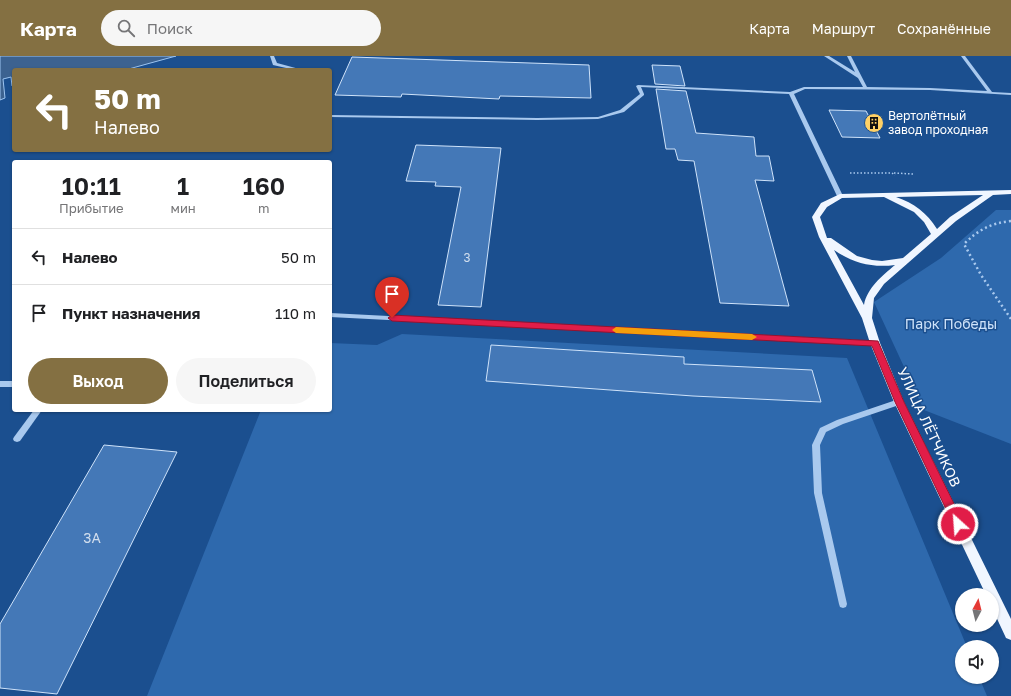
<!DOCTYPE html>
<html lang="ru">
<head>
<meta charset="utf-8">
<style>
  body { margin:0; font-family:"Golos Text",sans-serif; background:#f6f6f6; color:#202124; height:100vh; display:flex; flex-direction:column; font-size:15px; white-space:nowrap }
  * { box-sizing:border-box; margin:0 }
  p { font-size:13px; color:#757577 }
  .icon { flex:none; width:22px; height:22px; fill:none; stroke:currentColor; stroke-width:2; stroke-linecap:round; stroke-linejoin:round }
  .map { position:relative; flex:1; overflow:hidden }
  .drawer { position:absolute; left:12px; top:104px; width:320px; height:252px; display:flex; flex-direction:column; background:#fff; border-radius:4px; box-shadow:0 1px 3px #0004 }
  .drawer>* { flex:none }
  .hud { position:absolute; left:12px; top:12px; width:320px; height:84px; border-radius:4px; box-shadow:0 1px 3px #0004; background:#847042; color:#fff; overflow:hidden }
  .needle { width:26px; rotate:7deg }
  .tools { position:absolute; left:955px; top:532px; display:grid; gap:8px }
  .tools a { display:grid; place-items:center; width:44px; height:44px; border-radius:50%; background:#fff; box-shadow:0 1px 3px #0004; font-size:20px }
  .pin { position:absolute; display:grid; place-items:center; width:34px; height:34px; color:#fff; margin:-41px -17px; border-radius:50% 50% 50% 0; rotate:-45deg; box-shadow:0 0 4px #0007 }
  .pin .icon { rotate:45deg }
  .me { position:absolute; width:44px; margin:-22px; rotate:334deg; stroke-linejoin:round; filter:drop-shadow(0 0 3px #0008) }
  .turn { display:flex; align-items:center; gap:14px; height:84px; padding:0 16px; font-size:18px }
  .turn .icon { width:52px; height:52px; stroke-width:2.5 }
  .turn b { display:block; font-size:28px; line-height:34px }
  .eta { display:flex; justify-content:space-evenly; align-items:center; height:68px; text-align:center }
  .eta b { font-size:24px; font-weight:600; line-height:28px }
  .action { display:flex; gap:8px; margin-top:auto; padding:8px 16px }
  .action a { flex:1; height:46px; border-radius:24px; background:#847042; color:#fff; font-size:16px; font-weight:600; line-height:46px; text-align:center }
  .action a+a { background:#f6f6f6; color:#202124 }
  ul { padding:0; list-style:none }
  li { display:flex; align-items:center; gap:12px; height:56px; padding:0 16px; border-top:1px solid #e0e0e0 }
  li div { flex:1 }
  li b { display:block; font-size:15px }
  li em { font-style:normal }
  header { display:flex; align-items:center; gap:24px; box-sizing:border-box; height:56px; padding:0 20px; background:#847042; color:#fff }
  header strong { font-size:19px }
  nav { display:flex; gap:22px; margin-inline-start:auto; font-size:14px }
  .search { width:280px; height:36px; background:#f6f6f6; display:flex; align-items:center; gap:10px; box-sizing:border-box; padding:0 14px; border-radius:22px; color:#757577; font-size:15px }
  .map>svg:first-child { display:block }
  .green { fill:#2e69ad }
  .water { fill:#3c6290; stroke:#9cc4f0 }
  .building { fill:#4478b7; stroke:#cfe3fa }
  .lines { fill:none; stroke-linecap:round; stroke-linejoin:round }
  .path-far1 { stroke:#a9c9ee; stroke-width:1.5; stroke-dasharray:1.5 2; stroke-linecap:butt }
  .path { stroke:#a9c9ee; stroke-width:2.5; stroke-dasharray:2 3; stroke-linecap:butt }
  .minor { fill:#a9c9ee; fill-rule:evenodd }
  .major { fill:#f0f6ff; fill-rule:evenodd }
  .route { fill:#e11d48; stroke:#92132f }
  .slow { fill:#f59e0b }
  .labels { text-anchor:middle; stroke-width:3; stroke-linejoin:round; paint-order:stroke }
  .far-poi-label { font-size:12px; fill:#fff; stroke:#1b4f8f; text-anchor:start }
  .number-label { font-size:12px; fill:#d0dded }
  .park-label { font-size:14px; fill:#cfe3fa; stroke:#1b4f8f }
  .street-label { font-size:14px; fill:#fff; stroke:#1b4f8f }
  .near-number-label { font-size:14px; fill:#d0dded }
</style>
</head>
<body>
<header>
<strong>Карта</strong>
<div class="search"><svg class="icon" aria-label="search" viewBox="0 0 24 24"><circle cx="10" cy="10" r="6"/><path d="M15 15l6 6"/></svg>Поиск</div>
<nav><a>Карта</a><a>Маршрут</a><a>Сохранённые</a></nav>
</header>
<div class="map">
<svg width="1011" height="640" viewBox="0 0 1011 640">
  <rect width="100%" height="100%" fill="#1b4f8f"/>
  <g class="green">
    <polygon points="996,154 1011,154 1011,388 924,354 874,246 941,202"/>
    <polygon points="402,278 847,302 967,591 962,591 962,621 979,621 987,640 147,640 261,354 330,354 330,287 377,289"/>
  </g>
  <polygon class="water" points="0,0 176,0 125,14 14,14 14,30 12,30 11,21 3,23 5,42 0,44"/>
  <g class="building">
    <polygon points="352,1 589,9 591,42 500,40 499,43 402,38 401,41 335,39"/>
    <polygon points="652,9 680,10 685,30 655,28"/>
    <polygon points="656,33 686,35 696,77 754,81 756,100 769,100 774,125 755,124 789,250 720,247 694,105 678,104 675,93 666,93"/>
    <polygon points="829,54 866,55 880,82 842,81"/>
    <polygon points="416,89 501,92 481,251 438,249 461,131 435,130 436,126 406,125"/>
    <polygon points="491,289 684,301 684,308 812,314 821,346 693,340 486,325"/>
    <polygon points="104,389 177,396 57,638 0,632 0,568"/>
  </g>
  <g class="lines">
    <g class="path-far1">
      <polyline points="850,117 892,117 895,119"/>
      <polyline points="894,117 913,118"/>
    </g>
    <path class="path" d="M1011,165C991,167 978,174 964,188L981,219L1011,263"/>
    <g class="minor">
      <polygon points="270,0 274,0 277,7 303,14 295,14 273,9"/>
      <polygon points="824,0 829,0 855,16 847,0 851,0 867,31 930,32 987,35 961,0 965,0 992,36 1011,37 1011,39 930,34 805,33 794,38 843,140 840,142 837,140 789,38 641,31 644,38 644,39 624,56 598,63 537,64 330,61 330,59 537,62 598,61 620,54 640,38 636,30 638,29 790,36 804,31 863,31 858,22"/>
      <polygon points="330,257 875,285 878,287 875,289 330,261"/>
      <rect x="0" y="325" width="14" height="6"/>
      <polygon points="899,343 902,344 903,346 902,348 843,368 826,376 820,389 822,437 847,548 846,551 843,552 840,551 839,548 814,437 812,389 820,372 837,364"/>
      <polygon points="34,354 42,354 20,385 17,386 14,385 13,383 14,381"/>
    </g>
    <path class="major" d="M1011,134V138L993,139L956,165L884,228L874,242L872,262L880,287L904,346L1011,563V584L1006,582L992,552V539H986L894,346L870,287L862,262L819,181L812,161L821,147L840,138ZM983,139L950,161L937,173C927,157 914,147 896,141ZM884,141L914,156L924,166L931,178L903,202L882,205L872,204L857,200L831,182H827L820,161L827,151L842,142ZM834,194C853,207 872,212 895,209C882,220 867,232 864,249Z"/>
  </g>
  <polygon class="route" points="392,259 878,285 904,346 964,468 962,472 958,473 955,472 895,346 872,290 392,265 388,262"/>
  <polygon class="slow" points="616,271 752,278 757,281 752,284 616,277 612,274"/>
  <defs>
    <g id="building-disc" transform="scale(1)"><circle r="9.5" fill="#ffd166" stroke="#1b4f8f"/><path d="M-4-6H4V6H1V3H-1V6H-4ZM-2.5-4.3h1.7v1.8h-1.7ZM.8-4.3h1.7v1.8H.8ZM-2.5-1h1.7V.8h-1.7ZM.8-1h1.7V.8H.8Z" fill="#111"/></g>
  </defs>
  <g fill-rule="evenodd">
    <use href="#building-disc" x="874" y="67"/>
  </g>
  <g class="labels">
    <g class="far-poi-label">
      <text x="888" y="64">Вертолётный<tspan x="888" dy="14">завод проходная</tspan></text>
    </g>
    <g class="number-label">
      <text x="467" y="206">3</text>
    </g>
    <g class="park-label">
      <text x="951" y="273">Парк Победы</text>
    </g>
    <g class="street-label">
      <text transform="translate(929 371) rotate(65)" y="5">УЛИЦА ЛЁТЧИКОВ</text>
    </g>
    <g class="near-number-label">
      <text x="92" y="487">3А</text>
    </g>
  </g>
</svg>
<div class="tools">
<a><svg class="needle" viewBox="-14 -14 28 28"><path d="M0-13l5 13h-10z" fill="#e53935"/><path d="M0 13l5-13h-10z" fill="#757577"/></svg></a>
<a><svg class="icon" aria-label="sound" viewBox="0 0 24 24"><path d="M4 9h4l5-4v14l-5-4H4zM17 9q2 3 0 6"/></svg></a>
</div>
<div class="pin" style="left:392px;top:262px;background:#d93025"><svg class="icon" aria-label="arrive" viewBox="0 0 24 24"><path d="M6 21V4h12l-3 4 3 4H6"/></svg></div>
<svg class="me" style="left:958px;top:468px" viewBox="-20 -20 40 40"><circle r="17" fill="#e11d48" stroke="#fff" stroke-width="3"/><path d="M0-11L8 9 0 5-8 9z" fill="#fff"/></svg>
<div class="hud">
<div class="turn"><svg class="icon" aria-label="left" viewBox="0 0 24 24"><path d="M17 20v-9H6M10 6l-5 5 5 5"/></svg><div><b>50 m</b>Налево</div></div>
</div>
<section class="drawer">
<div class="eta">
<div><b>10:11</b><p>Прибытие</p></div>
<div><b>1</b><p>мин</p></div>
<div><b>160</b><p>m</p></div>
</div>
<ul>
<li><svg class="icon" aria-label="left" viewBox="0 0 24 24"><path d="M17 20v-9H6M10 6l-5 5 5 5"/></svg><div><b>Налево</b></div><em>50 m</em></li>
<li><svg class="icon" aria-label="arrive" viewBox="0 0 24 24"><path d="M6 21V4h12l-3 4 3 4H6"/></svg><div><b>Пункт назначения</b></div><em>110 m</em></li>
</ul>
<div class="action"><a>Выход</a><a>Поделиться</a></div>
</section>
</div>
</body>
</html>
